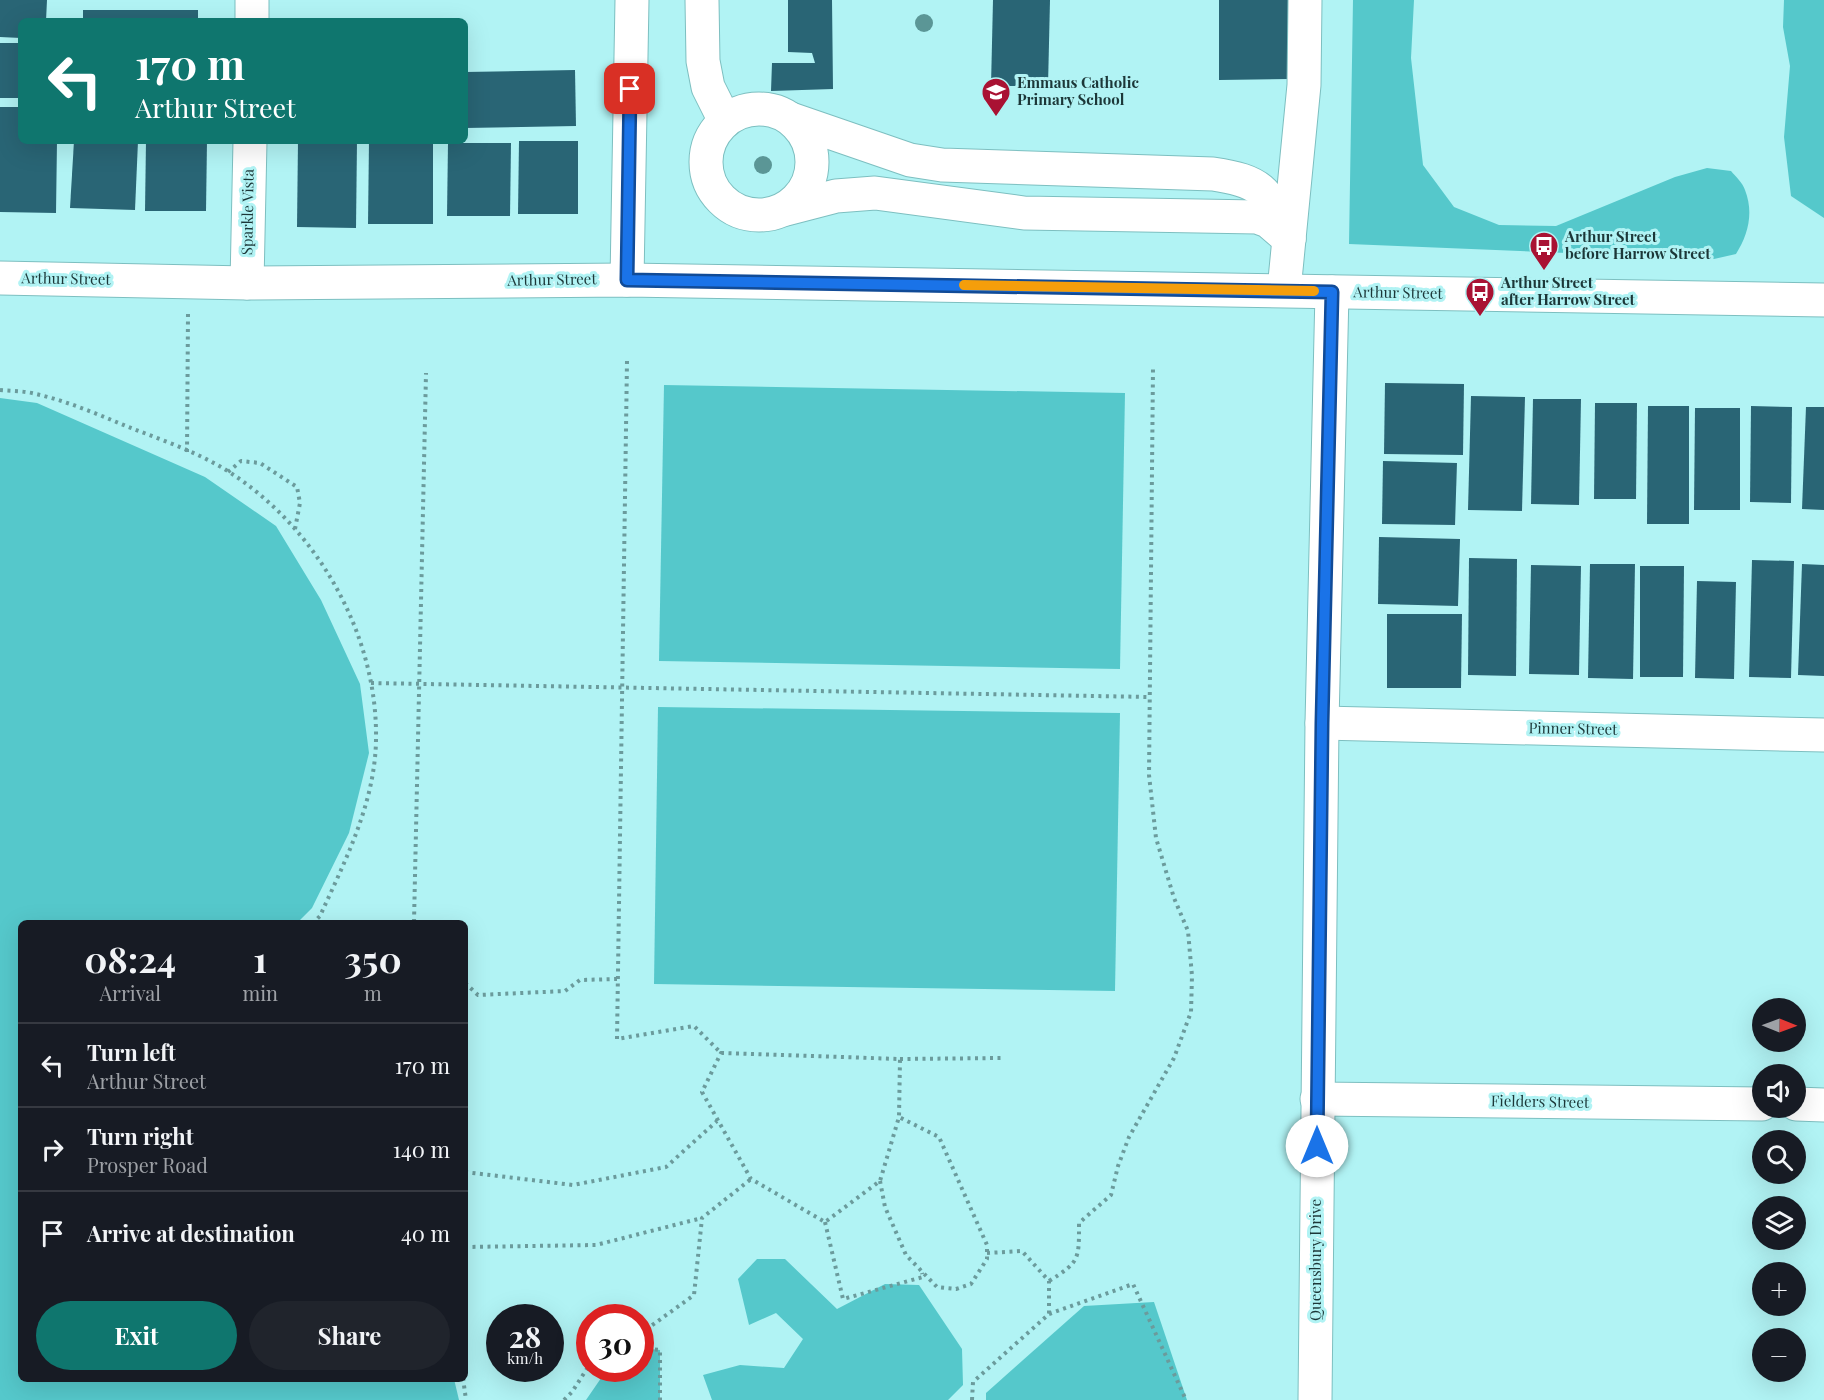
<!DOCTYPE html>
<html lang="en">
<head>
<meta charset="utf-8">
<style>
  body { margin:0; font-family:"Playfair Display",serif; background:#20242c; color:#f1f3f6; height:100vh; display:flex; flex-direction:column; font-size:22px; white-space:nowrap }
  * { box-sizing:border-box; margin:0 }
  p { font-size:20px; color:#9ea1a6 }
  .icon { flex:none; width:33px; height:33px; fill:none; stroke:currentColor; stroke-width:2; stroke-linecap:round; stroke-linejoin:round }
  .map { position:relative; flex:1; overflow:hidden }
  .sheet { position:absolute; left:18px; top:920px; width:450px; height:462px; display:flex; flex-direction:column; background:#171b24; border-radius:9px; box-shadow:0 6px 24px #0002 }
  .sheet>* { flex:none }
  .hud { position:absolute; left:18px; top:18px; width:450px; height:126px; border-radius:9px; box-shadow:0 6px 24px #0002; background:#0f766e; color:#fff; overflow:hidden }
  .needle { width:39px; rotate:91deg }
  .tools { position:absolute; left:1752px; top:998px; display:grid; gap:12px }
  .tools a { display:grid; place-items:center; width:54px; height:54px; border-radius:50%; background:#171b24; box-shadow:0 6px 24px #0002; font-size:30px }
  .speed { position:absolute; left:486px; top:1304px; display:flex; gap:12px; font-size:30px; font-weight:700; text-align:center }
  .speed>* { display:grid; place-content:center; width:78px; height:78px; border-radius:50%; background:#171b24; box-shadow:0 6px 24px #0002; line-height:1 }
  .speed small { font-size:15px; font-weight:400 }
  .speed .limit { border:9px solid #d22; background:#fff; color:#111 }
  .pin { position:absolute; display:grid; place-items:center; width:51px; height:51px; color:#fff; margin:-26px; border-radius:12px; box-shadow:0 3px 9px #0006 }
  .me { position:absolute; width:66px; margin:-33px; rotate:0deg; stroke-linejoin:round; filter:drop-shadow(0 0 4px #0008) }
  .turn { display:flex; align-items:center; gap:21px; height:126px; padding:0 18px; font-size:27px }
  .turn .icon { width:78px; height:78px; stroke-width:2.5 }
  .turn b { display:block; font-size:42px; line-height:51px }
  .eta { display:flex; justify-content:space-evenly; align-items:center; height:102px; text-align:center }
  .eta b { font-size:36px; font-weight:700; line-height:42px }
  .action { display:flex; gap:12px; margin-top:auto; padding:12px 18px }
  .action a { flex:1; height:69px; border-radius:36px; background:#0f766e; color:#fff; font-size:24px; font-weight:700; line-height:69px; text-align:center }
  .action a+a { background:#20242c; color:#f1f3f6 }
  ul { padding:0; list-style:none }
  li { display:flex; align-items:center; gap:18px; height:84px; padding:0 18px; border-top:2px solid #363941 }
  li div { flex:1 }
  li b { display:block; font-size:22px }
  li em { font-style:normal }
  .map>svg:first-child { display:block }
  .green { fill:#55c8cb }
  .building { fill:#296575 }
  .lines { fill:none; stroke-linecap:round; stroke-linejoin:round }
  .minor-casing { stroke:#7dbfc0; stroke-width:35 }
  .path { stroke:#6b9b9c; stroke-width:4; stroke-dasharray:3 4.5; stroke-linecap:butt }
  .minor { stroke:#fff; stroke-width:33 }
  .tree { fill:#5b9696 }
  .route-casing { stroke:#114b97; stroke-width:15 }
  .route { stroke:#1a73e8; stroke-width:10 }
  .slow { stroke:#f59e0b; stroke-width:10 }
  .labels { text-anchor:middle; stroke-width:6; stroke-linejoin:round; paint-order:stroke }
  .poi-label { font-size:15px; font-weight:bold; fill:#1c3738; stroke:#b1f3f4; text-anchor:start }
  .street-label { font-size:15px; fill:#1c3738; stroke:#b1f3f4 }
</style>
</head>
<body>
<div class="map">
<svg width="1824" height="1400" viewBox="0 0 1824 1400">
  <rect width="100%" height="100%" fill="#b1f3f4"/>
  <g class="green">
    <path d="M1353,0H1414L1411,58L1423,165L1454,207L1499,225L1556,226L1675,177L1707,168L1731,171C1735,176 1743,183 1745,190C1754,213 1748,235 1736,254L1714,259L1349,244Z"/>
    <polygon points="1784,0 1824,0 1824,218 1791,196 1784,137 1790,66 1783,27"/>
    <polygon points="664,385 1125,393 1120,669 659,661"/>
    <polygon points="0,398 37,403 205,477 276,526 321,600 360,684 369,753 349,833 312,908 298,922 21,922 21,1378 454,1379 459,1400 0,1400"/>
    <polygon points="658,707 1120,713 1115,991 654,984"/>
    <polygon points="757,1259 785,1259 837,1309 885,1284 919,1285 962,1349 963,1385 948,1400 712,1400 703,1375 740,1365 784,1368 803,1339 776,1313 749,1325 738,1279"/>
    <polygon points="1154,1302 1187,1400 986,1400 986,1393 1084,1306"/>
    <polygon points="641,1348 660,1350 660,1400 586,1400 608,1368 640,1368"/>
  </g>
  <g class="building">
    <polygon points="0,0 47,0 46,21 21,21 21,38 0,37"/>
    <polygon points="788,0 832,0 833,89 771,91 772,63 815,63 812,53 788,52"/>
    <polygon points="993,0 1050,0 1048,86 991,86"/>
    <polygon points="1219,0 1290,0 1289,79 1219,80"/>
    <rect x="83" y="10" width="115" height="11"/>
    <rect x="0" y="43" width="21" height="55"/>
    <polygon points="575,70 576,126 465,128 465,72"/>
    <polygon points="0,107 21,107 21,141 57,141 56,213 0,212"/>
    <polygon points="74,141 138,141 135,210 70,208"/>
    <polygon points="146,141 207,141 206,211 145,211"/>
    <polygon points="298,141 357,141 356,228 297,227"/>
    <polygon points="369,141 433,141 433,224 368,224"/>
    <polygon points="519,141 578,141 578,214 518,214"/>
    <polygon points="448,143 511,143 510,216 447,216"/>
    <polygon points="1385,383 1464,384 1463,455 1384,454"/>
    <polygon points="1471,396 1525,397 1522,511 1468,510"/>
    <polygon points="1533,399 1581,399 1579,505 1531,504"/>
    <polygon points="1595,403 1637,403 1636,499 1594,499"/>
    <polygon points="1648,406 1689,406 1689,524 1647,524"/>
    <polygon points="1751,406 1792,407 1791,503 1750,502"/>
    <polygon points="1806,407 1824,407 1824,510 1802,509"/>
    <polygon points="1695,408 1740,408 1740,510 1694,510"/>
    <polygon points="1383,461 1457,463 1455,525 1382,524"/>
    <polygon points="1379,537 1460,539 1458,606 1378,604"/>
    <polygon points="1469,558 1517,559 1516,676 1468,675"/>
    <polygon points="1752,560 1794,561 1791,678 1749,677"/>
    <polygon points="1590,564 1635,564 1633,679 1588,678"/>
    <polygon points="1802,564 1824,565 1824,676 1798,675"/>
    <polygon points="1531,565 1581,566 1579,675 1529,674"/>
    <polygon points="1640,566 1684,566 1683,677 1640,677"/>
    <polygon points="1697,581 1736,582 1734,679 1695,678"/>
    <polygon points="1387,614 1462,614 1461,688 1387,688"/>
  </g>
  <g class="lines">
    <g class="minor-casing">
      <g id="minor">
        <polyline points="702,0 703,61 708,87 725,121"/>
        <polyline points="252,21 252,0"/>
        <circle cx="759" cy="162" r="53"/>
        <path d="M791,119L910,160L942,165L1213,174C1267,182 1267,193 1289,239"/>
        <polyline points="786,209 836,196 875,193 1024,213 1257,217 1268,221 1289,239"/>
        <polyline points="0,278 247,283 627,280 1824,300"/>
        <polyline points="627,280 632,0"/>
        <polyline points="247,283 250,141"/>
        <polyline points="1284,290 1304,85 1305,0"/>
        <polyline points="1322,723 1824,735"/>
        <polyline points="1317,1099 1762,1104"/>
        <polyline points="1796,1104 1824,1105"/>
        <polyline points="1315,1400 1322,723 1332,292"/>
      </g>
    </g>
    <g class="path">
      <polyline points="627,361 617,1039 694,1026 721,1053"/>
      <path d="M0,390C12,391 25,391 36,394C67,401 97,414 126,426C159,439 195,451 226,470C316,526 378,634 376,740C375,803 345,861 320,916L314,922"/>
      <polyline points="187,452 188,314"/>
      <polyline points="228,472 241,461 260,463 297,487 300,503 295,529"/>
      <polyline points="371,683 1150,697"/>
      <polyline points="414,922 426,373"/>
      <polyline points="465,983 478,995 565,991 580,980 617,979"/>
      <polygon points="721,1053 900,1059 899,1117 880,1181 825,1222 751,1179 702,1092"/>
      <polyline points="900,1059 1002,1058"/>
      <polyline points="465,1172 573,1185 666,1167 717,1121"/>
      <polyline points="880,1181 885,1207 906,1255 937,1287 956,1289 971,1284 987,1259 987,1245 939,1137 899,1117"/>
      <polyline points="825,1222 843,1299 923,1277 922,1273"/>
      <polyline points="465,1247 596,1245 702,1218"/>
      <polyline points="987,1253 1022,1251 1049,1281 1049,1314"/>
      <path d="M1049,1281C1080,1262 1079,1259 1079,1223L1111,1195L1118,1166L1129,1137L1174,1058L1191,1012L1192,976L1188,931L1174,898L1156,838L1149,775L1153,368"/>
      <polyline points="640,1334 694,1295 702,1218 751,1179"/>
      <polyline points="640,1348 660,1350 660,1400"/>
      <polyline points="463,1378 466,1400"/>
      <polyline points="564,1400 572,1392 590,1364"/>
      <polyline points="972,1400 973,1382 1049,1314 1133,1284 1186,1400"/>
    </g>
    <use href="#minor" class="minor"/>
  </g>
  <g class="tree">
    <circle cx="924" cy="23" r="9"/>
    <circle cx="763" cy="165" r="9"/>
  </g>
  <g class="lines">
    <g class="route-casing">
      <polyline id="route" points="630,89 627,280 1332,292 1322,723 1317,1146"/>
    </g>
    <use href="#route" class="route"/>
    <polyline class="slow" points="964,285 1314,291"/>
  </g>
  <defs>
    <g id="school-pin" transform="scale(1.5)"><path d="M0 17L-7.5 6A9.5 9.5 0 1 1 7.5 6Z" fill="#a91233" stroke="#b1f3f4"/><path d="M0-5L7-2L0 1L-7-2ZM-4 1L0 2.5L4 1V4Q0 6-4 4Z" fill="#fff"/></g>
    <g id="bus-pin" transform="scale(1.5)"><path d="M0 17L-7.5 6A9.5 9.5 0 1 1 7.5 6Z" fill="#a91233" stroke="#b1f3f4"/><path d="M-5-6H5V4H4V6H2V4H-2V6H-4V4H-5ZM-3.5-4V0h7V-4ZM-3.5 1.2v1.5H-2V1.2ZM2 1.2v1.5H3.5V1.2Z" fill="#fff"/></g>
  </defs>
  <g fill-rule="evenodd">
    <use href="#school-pin" x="996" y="92"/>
    <use href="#bus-pin" x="1544" y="246"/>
    <use href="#bus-pin" x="1480" y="292"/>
  </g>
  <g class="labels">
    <g class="poi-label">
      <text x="1017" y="88">Emmaus Catholic<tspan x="1017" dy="17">Primary School</tspan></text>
      <text x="1565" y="242">Arthur Street<tspan x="1565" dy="17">before Harrow Street</tspan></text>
      <text x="1501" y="288">Arthur Street<tspan x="1501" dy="17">after Harrow Street</tspan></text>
    </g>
    <g class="street-label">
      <text transform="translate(248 212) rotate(-89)" y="5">Sparkle Vista</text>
      <text transform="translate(66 279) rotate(1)" y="5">Arthur Street</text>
      <text transform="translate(552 280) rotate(-1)" y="5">Arthur Street</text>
      <text transform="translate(1398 293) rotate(1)" y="5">Arthur Street</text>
      <text transform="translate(1573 729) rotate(1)" y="5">Pinner Street</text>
      <text transform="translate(1540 1102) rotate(1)" y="5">Fielders Street</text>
      <text transform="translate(1316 1260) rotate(-90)" y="5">Queensbury Drive</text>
    </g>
  </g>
</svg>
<div class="tools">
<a><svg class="needle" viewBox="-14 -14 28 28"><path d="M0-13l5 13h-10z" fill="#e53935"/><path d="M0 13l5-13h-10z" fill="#9ea1a6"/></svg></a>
<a><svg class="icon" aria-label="sound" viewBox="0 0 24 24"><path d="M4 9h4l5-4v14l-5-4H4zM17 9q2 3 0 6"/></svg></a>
<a><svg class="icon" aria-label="search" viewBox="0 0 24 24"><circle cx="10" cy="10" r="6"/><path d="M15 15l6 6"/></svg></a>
<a><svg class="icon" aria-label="layers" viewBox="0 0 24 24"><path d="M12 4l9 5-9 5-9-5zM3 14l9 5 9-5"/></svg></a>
<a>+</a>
<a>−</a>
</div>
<div class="speed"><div>28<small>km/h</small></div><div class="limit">30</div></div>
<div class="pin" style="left:630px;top:89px;background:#d93025"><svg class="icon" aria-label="arrive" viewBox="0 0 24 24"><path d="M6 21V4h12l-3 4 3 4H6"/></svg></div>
<svg class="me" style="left:1317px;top:1146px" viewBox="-20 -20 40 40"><circle r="19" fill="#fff"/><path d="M0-13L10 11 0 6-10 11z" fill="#1a73e8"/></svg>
<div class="hud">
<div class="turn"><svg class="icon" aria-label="left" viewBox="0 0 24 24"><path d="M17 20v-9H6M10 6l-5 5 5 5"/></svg><div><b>170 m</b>Arthur Street</div></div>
</div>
<section class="sheet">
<div class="eta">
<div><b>08:24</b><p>Arrival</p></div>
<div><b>1</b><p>min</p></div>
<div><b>350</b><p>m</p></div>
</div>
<ul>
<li><svg class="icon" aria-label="left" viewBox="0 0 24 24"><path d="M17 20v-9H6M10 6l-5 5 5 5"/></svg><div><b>Turn left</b><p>Arthur Street</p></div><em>170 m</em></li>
<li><svg class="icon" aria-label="right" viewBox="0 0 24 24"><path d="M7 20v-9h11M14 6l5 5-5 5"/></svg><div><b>Turn right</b><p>Prosper Road</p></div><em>140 m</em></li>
<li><svg class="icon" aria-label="arrive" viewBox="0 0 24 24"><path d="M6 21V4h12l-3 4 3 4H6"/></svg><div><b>Arrive at destination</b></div><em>40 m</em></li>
</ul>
<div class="action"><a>Exit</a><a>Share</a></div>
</section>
</div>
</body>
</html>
